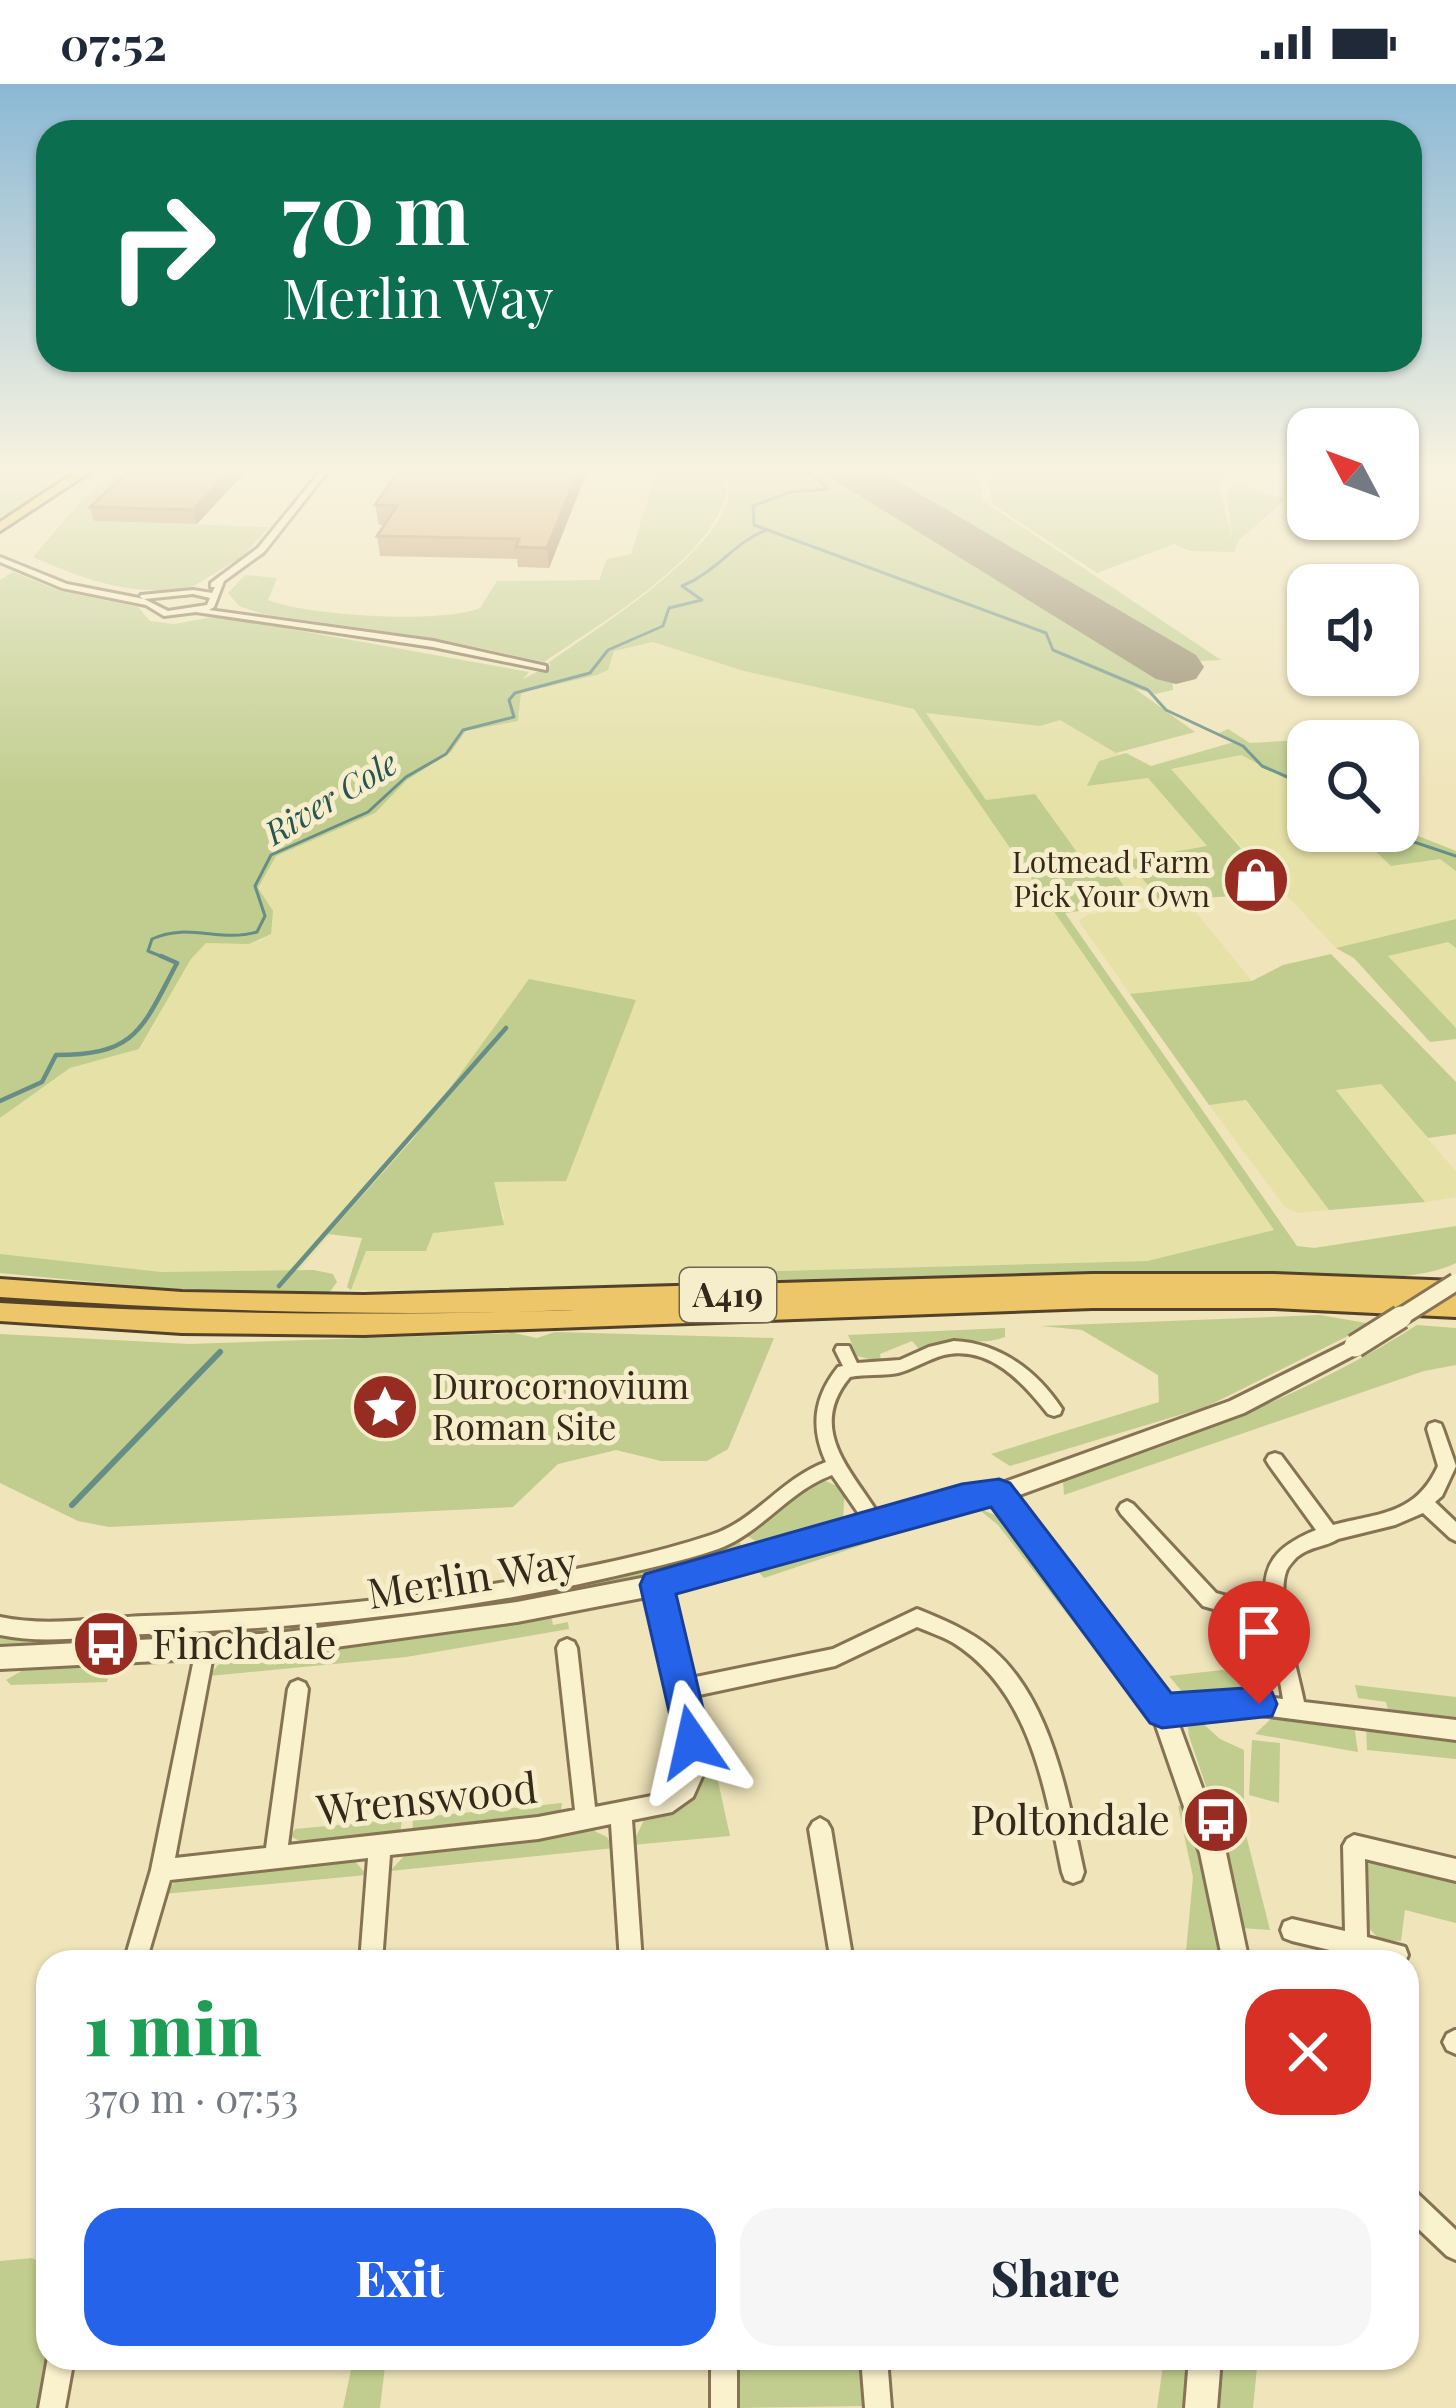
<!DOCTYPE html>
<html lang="en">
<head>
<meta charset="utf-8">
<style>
  body { margin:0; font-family:"Playfair Display",serif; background:#f6f6f7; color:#1f2937; height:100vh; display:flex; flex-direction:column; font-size:45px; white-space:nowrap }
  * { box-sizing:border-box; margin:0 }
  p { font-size:39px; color:#747a83 }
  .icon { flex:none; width:66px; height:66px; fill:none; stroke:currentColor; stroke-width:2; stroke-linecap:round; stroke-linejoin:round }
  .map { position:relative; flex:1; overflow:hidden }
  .side { position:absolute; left:36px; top:1866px; width:1383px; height:420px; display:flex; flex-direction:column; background:#fff; border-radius:36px; box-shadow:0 3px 9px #0004 }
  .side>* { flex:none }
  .guide { position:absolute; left:36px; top:36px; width:1386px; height:252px; border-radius:36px; box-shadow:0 3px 9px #0004; background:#0b6e4f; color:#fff; overflow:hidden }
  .needle { width:78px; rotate:311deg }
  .controls { position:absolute; left:1287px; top:324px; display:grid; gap:24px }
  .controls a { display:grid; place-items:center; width:132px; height:132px; border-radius:24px; background:#fff; box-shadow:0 3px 9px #0004; font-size:60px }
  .pin { position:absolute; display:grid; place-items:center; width:102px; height:102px; color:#fff; margin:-123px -51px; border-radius:50% 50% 50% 0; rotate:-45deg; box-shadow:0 0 12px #0007 }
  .pin .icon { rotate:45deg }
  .me { position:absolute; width:132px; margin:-66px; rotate:349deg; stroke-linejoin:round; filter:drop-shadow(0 0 9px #0008) }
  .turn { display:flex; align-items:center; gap:42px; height:252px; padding:0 48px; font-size:54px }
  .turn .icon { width:156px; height:156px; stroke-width:2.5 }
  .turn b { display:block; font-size:84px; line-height:102px }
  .round { display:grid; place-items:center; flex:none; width:126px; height:126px; border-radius:36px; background:#f6f6f7 }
  .summary { display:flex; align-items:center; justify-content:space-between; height:204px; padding:0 48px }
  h1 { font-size:72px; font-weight:800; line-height:90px; color:#1e9e55 }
  .primary-button { display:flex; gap:24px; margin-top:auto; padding:24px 48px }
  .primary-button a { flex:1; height:138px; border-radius:36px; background:#2563eb; color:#fff; font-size:48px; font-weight:800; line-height:138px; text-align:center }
  .primary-button a+a { background:#f6f6f7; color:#1f2937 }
  .status { display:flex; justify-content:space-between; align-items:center; height:84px; padding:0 60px; background:#fff; direction:ltr }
  .status svg { height:33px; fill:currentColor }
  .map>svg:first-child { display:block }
  .farmland { fill:#e5e1a7 }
  .green { fill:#c0cd8e }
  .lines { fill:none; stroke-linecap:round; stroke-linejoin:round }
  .stream-far2 { stroke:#678d87; stroke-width:3 }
  .stream-far1 { stroke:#678d87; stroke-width:4.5 }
  .stream { stroke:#678d87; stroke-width:6 }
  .runway { fill:#92866a; fill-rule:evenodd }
  .minor-casing { stroke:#867354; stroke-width:6 }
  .tertiary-casing { stroke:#867354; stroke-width:6 }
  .trunk-casing { stroke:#534129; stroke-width:6 }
  .minor { fill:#faf1cd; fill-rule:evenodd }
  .tertiary { fill:#faf1cd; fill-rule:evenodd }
  .trunk { fill:#edc66a; fill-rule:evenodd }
  .tertiary-bridge-far1-casing { stroke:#867354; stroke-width:22; stroke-linecap:butt }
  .tertiary-bridge-casing { stroke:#867354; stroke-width:27; stroke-linecap:butt }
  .tertiary-bridge-far1 { stroke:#faf1cd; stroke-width:16 }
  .tertiary-bridge { stroke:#faf1cd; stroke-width:21 }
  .wall { fill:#b28a5f }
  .shaded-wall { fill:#91704d }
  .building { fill:#cfa06e; stroke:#91704d; stroke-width:3 }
  .route { fill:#2563eb; stroke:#184099; stroke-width:3 }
  .labels { text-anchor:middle; stroke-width:10; stroke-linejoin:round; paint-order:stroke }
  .far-poi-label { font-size:30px; fill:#34291a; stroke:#f6eeca; text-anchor:end }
  .far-water-label { font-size:33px; font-style:italic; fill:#285455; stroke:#f6eeca }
  .shield { fill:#f6eeca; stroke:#6e644f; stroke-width:3 }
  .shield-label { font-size:33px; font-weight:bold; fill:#34291a }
  .poi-label { font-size:36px; fill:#34291a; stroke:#f6eeca; text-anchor:start }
  .near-street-label { font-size:42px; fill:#34291a; stroke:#f6eeca }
  .near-poi-label { font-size:42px; fill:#34291a; stroke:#f6eeca; text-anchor:start }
</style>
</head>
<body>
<div class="status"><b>07:52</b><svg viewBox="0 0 49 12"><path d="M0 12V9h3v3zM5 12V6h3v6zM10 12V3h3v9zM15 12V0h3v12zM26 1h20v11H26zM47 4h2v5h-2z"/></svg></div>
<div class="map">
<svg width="1456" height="2324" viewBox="0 0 1456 2324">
  <rect width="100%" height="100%" fill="#efe4ba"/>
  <g class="farmland">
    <polygon points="653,558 744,587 914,625 1274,1146 1147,1177 705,1189 705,1204 351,1206 366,1167 426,1167 433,1149 505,1135 493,1098 636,916 529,895 413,1055 299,1187 161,1188 0,1170 0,1034 70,984 140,965 191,875 206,859 262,857 269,821 258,804 276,772 375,729 407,696 451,668 466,648 521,630 516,618 521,609 597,591 610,581 614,567"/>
    <polygon points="924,627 1040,642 1060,635 1121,672 1099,677 1088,702 1148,694 1208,764 1129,777 1160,817 1137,819 1107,779 1087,782 1035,710 986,716"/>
    <polygon points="1241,670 1308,706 1308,747 1354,747 1391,782 1441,774 1456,787 1456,835 1336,864 1170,686"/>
    <polygon points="1189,820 1252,897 1130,910 1079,837 1089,830"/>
    <polygon points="1449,858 1456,864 1456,944 1387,871"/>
    <polygon points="1381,1000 1456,1088 1456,1113 1425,1118 1336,1005"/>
    <polygon points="1245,1016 1329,1126 1298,1129 1285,1123 1209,1021"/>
  </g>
  <g class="green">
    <polygon points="0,388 52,388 71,395 0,433"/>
    <path d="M115,388H147L96,437L269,443L242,473L192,503L198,504L164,510L178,505C127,511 80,494 33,473L82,416Z"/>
    <path d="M656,388H837L1172,594L1173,606L1155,610L1134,604L1195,648L1116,669L1060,636L1040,642L926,629L986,716L1035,710L1087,782L1107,779L1137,819L1065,829L1297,1162L1314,1164L1456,1142V1179C1397,1208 1245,1190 1173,1189C1017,1189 861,1197 705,1204L704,1189L1147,1177L1274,1146L914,625L744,587L653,558L614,567L608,586L597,591L521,609L518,637L466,647L451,668L407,696L375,729L276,772L258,804L273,827L271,850L249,860L206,859L191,875L139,965L70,984L0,1034V496L13,488L60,507L138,523L150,537L174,540L218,532L529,588L523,595L551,581L548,579C590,549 742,455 728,399L722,397L727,404C718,471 598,541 544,578L438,555L263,530L239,522L228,509L245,491L277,494L268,516C308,532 442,540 480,524L497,497L599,496L607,475L631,470Z"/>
    <polygon points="842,388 864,388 1187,587 1164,585"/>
    <polygon points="868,388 981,388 982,416 1221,576 1182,578"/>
    <polygon points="989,388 1227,388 1219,403 1232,456 1227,409 1232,399 1286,415 1239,456 1234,468 1190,467 1174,460 1097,489 992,420"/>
    <polygon points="1228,645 1250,659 1374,652 1379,657 1308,657 1308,706 1241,671 1171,685 1260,786 1231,790 1248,811 1160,817 1128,776 1207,762 1148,694 1087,702 1099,677 1126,669 1151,682 1234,658 1219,649"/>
    <polygon points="1398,744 1456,767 1456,787 1440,775 1391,782 1354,747"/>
    <polygon points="1456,835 1456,864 1448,858 1388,872 1456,944 1456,955 1430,958 1354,874 1336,864"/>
    <polygon points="1331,870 1456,998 1456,1050 1428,1054 1381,1000 1336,1006 1425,1118 1329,1126 1246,1016 1209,1021 1130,910 1252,897 1283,881"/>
    <polygon points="529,895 636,916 566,1097 494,1098 504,1141 433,1149 426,1167 366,1167 351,1206 347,1203 362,1154 328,1150 413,1055"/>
    <polygon points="0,1170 161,1188 314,1186 333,1190 337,1198 329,1209 168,1205 0,1189"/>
    <polygon points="1320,1231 1372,1240 1206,1323 1010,1382 991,1370 1159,1318 1158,1291 1082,1246 1041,1242"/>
    <path d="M1417,1241L1456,1244V1281L1424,1287L1064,1411L1063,1397C1188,1355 1305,1312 1417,1241Z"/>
    <path d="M1005,1244V1253C972,1265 952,1247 921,1267L912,1257L880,1270L881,1278L857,1272L848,1251Z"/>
    <polygon points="555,1248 774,1254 728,1365 707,1377 661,1377 616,1366 558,1380 513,1423 109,1443 78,1437 0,1399 0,1250 189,1260 514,1249 537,1254"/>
    <polygon points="819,1394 845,1406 843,1434 763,1461 747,1452"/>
    <polygon points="976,1423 1006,1436 1095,1551 1087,1556 998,1441"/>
    <polygon points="964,1427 764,1494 757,1486 809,1466"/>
    <polygon points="739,1455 742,1465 711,1477 516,1519 267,1552 0,1565 0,1549 180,1546 668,1476"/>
    <polygon points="551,1531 553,1541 568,1538 569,1545 406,1573 209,1592 218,1581 237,1574 340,1564"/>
    <polygon points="112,1582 107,1598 11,1601 6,1596 28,1583"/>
    <polygon points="1222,1586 1279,1594 1260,1611 1184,1610 1169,1592"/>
    <polygon points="1355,1601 1456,1613 1456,1638 1388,1626 1386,1618 1358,1614"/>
    <path d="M702,1624L730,1752L632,1761L644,1736C656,1730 670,1730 682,1724C717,1704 700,1664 697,1633Z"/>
    <polygon points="1274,1632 1354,1641 1358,1668 1255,1650"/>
    <polygon points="1197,1634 1220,1655 1244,1666 1244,1743 1270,1846 1241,1844 1220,1749 1229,1746 1221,1719 1211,1717 1189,1652 1188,1643"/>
    <polygon points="1366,1643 1456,1653 1456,1675 1367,1666"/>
    <polygon points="1252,1656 1280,1659 1279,1719 1249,1711"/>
    <polygon points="562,1719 561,1726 549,1730 412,1750 413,1734"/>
    <polygon points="1189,1721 1226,1878 1185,1878 1193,1793 1178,1722"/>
    <polygon points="402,1735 400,1751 307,1761 290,1752 295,1745"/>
    <polygon points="586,1743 607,1753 614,1764 390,1787 407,1769"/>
    <polygon points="352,1774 367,1791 163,1810 179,1794"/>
    <polygon points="1373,1777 1456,1793 1456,1839 1405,1826 1401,1857 1380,1856 1366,1841 1364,1782"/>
    <polygon points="32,2174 48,2181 45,2324 0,2324 0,2177"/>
    <polygon points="370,2274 386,2274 380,2324 343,2324 352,2281 368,2280"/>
    <polygon points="737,2274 864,2274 865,2322 738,2324"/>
    <polygon points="1164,2274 1194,2274 1187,2324 1157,2324"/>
    <polygon points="1218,2274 1237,2274 1257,2283 1253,2324 1211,2324"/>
  </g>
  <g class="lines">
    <g class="stream-far2">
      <polyline points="808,388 829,405 790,408 753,422 754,441 1046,549 1053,566 1148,606 1166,626 1243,662 1262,682 1308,702"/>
      <polyline points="1381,747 1456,772"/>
      <path d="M168,875L148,867L152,855C189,838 220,859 257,848L265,832L255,802L271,771L368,728L406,693L446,670L463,646L514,633L509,616L515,609L590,589L608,566L663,542L669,524L702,516L682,502C718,487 732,460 766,446"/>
    </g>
    <g class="stream-far1">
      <path d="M0,1017L42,998L56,971C137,971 142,945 177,879L161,872"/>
      <polyline points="279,1202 506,944"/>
    </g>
    <polyline class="stream" points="72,1421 220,1268"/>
    <polygon class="runway" points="829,388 882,388 1196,571 1204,583 1196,595 1176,600 1156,595 836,397"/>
    <g class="minor-casing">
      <g id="minor">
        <path d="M320,388H327L264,468L224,497L214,523L209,526L433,557L546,582V586L433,563L196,528L164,532L146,521L62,504L0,478V473L67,500L144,515L140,513L141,511L193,506L212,509L215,503H211V499L258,464ZM193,510L210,514L207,521L168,527L144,515Z"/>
        <path d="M954,1257C1000,1259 1037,1287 1062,1325L1060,1330L1054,1332L1048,1330C1023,1298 989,1261 944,1271C928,1275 914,1285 898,1289C882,1292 866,1290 850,1293C804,1348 856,1390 883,1438L880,1443L874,1446L868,1443L832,1391C788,1407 762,1449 718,1465C680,1478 641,1486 602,1495C453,1529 299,1544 146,1550C98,1551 48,1561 0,1551V1533C47,1543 97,1534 145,1532C276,1528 406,1516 534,1493C593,1482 654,1470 711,1451C755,1437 782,1394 826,1378C810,1343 814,1313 838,1283L843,1282L835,1266L837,1262H849L857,1279L900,1276L929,1263Z"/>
        <path d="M1435,1338L1441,1340L1443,1345L1456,1382L1442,1412L1435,1418L1456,1438V1457L1450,1454L1423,1429L1395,1441L1338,1455C1326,1463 1310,1462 1297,1473C1294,1476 1287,1484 1286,1488C1276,1515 1298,1588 1304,1618L1456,1636V1656L1238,1628L1163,1636L1156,1634L1153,1627L1156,1620L1163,1618L1238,1610L1283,1615L1270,1541L1203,1522L1121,1430L1118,1425L1121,1420L1127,1417L1133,1420L1216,1509L1266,1523C1260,1479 1277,1462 1316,1446L1269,1381L1266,1376L1269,1371L1275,1369L1281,1371L1333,1441C1379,1429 1416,1431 1438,1382L1427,1345L1429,1340Z"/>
        <path d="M657,1493L664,1495L666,1501L686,1595L833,1565L917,1525C944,1536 969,1546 992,1565C1052,1616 1068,1715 1084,1788L1081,1796L1073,1799L1065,1796L1062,1788C1045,1705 1031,1607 952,1558C941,1552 929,1548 917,1543L835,1582L690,1613L705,1686L693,1713L672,1728L632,1736L642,1878H620L611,1740L538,1755L390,1771L382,1878H360L368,1774L170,1796L146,1878H124L151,1786L197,1560L204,1557L211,1560L214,1566L175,1774L266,1764L288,1605L291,1599L298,1596L305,1599L308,1605L288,1761L538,1733L575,1726L557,1564L560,1558L567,1555L574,1558L577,1564L595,1723L667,1709L679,1699L685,1686L648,1501L650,1495Z"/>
        <polygon points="820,1734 827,1738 831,1745 853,1878 831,1878 809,1745 813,1738"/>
        <polygon points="1354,1751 1456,1775 1456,1797 1365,1775 1367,1853 1405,1863 1408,1871 1405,1878 1380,1878 1292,1857 1284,1854 1281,1846 1284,1838 1292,1835 1345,1847 1343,1762 1347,1755"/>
        <polygon points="1455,1946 1456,1946 1456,1970 1447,1966 1443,1958 1447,1950"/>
        <polygon points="1407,2105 1416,2108 1456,2146 1456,2176 1447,2172 1407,2134"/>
        <polygon points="48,2273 74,2274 65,2324 39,2324"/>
        <rect x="711" y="2274" width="26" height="50"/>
        <polygon points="861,2274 887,2274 891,2324 865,2324"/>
      </g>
    </g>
    <g class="tertiary-casing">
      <g id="tertiary">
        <polygon points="1355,1255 1362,1257 1365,1262 1362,1267 1244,1329 1014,1413 1171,1619 1226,1769 1249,1878 1223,1878 1200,1769 1153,1633 994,1419 962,1423 657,1511 517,1538 278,1571 0,1585 0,1563 278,1549 517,1518 657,1491 962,1405 999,1400 1230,1317"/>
        <polygon points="1189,2274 1221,2274 1217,2324 1185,2324"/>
      </g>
    </g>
    <g class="trunk-casing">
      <g id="trunk">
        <polygon points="76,388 90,388 0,447 0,438"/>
        <path d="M1092,1190H1274L1456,1197V1233L1274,1224H1092L364,1251L182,1249L0,1237V1219C184,1230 362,1232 546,1227L575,1226C382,1233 192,1227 0,1213V1195L182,1208L364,1211Z"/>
      </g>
    </g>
    <use href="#minor" class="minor"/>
    <use href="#tertiary" class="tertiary"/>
    <use href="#trunk" class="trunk"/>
    <g class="tertiary-bridge-far1-casing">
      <polyline id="tertiary-bridge-far1" points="1396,1236 1456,1198"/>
    </g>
    <g class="tertiary-bridge-casing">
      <polyline id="tertiary-bridge" points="1355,1262 1401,1233"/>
    </g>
    <use href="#tertiary-bridge-far1" class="tertiary-bridge-far1"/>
    <use href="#tertiary-bridge" class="tertiary-bridge"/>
  </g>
  <g class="wall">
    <polygon points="128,388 245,388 197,440 94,437 90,423"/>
    <polygon points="587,388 549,484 518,483 517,475 380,472 377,452 384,441 379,441 375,421"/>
  </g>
  <g class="shaded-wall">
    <polygon points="229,388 245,388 197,440 193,426"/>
    <polygon points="578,388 587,388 549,484 547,464"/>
  </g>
  <g class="building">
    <polygon points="128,388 229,388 193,426 90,423"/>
    <polygon points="398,388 578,388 547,464 516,463 519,455 377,452 397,422 375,421"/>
  </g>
  <linearGradient id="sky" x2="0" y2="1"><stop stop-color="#8bb8d5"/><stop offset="0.54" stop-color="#f8f3e0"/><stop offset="1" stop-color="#f8f3e0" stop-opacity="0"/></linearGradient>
  <rect width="1456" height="713" fill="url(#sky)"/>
  <polygon class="route" points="999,1395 1010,1399 1171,1609 1259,1603 1272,1608 1277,1620 1272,1632 1162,1644 1150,1639 991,1423 676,1510 711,1658 705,1671 692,1676 679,1671 640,1501 645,1490 962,1400"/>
  <defs>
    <g id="shop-disc" transform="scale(3.45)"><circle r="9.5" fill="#972c22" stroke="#f6eeca"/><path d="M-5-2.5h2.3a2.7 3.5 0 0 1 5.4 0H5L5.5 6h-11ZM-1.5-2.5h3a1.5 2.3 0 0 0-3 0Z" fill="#fff"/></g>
    <g id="sight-disc" transform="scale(3.45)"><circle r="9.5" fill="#972c22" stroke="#f6eeca"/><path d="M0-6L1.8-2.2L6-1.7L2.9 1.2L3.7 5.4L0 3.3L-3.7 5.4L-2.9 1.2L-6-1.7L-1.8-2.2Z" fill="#fff"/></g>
    <g id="bus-disc" transform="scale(3.45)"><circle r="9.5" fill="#972c22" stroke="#f6eeca"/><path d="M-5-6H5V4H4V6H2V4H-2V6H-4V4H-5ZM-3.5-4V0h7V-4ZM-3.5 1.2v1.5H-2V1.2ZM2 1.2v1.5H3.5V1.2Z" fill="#fff"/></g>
  </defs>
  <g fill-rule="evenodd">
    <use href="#shop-disc" x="1256" y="796"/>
    <use href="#sight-disc" x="385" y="1323"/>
    <use href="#bus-disc" x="106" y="1560"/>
    <use href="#bus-disc" x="1216" y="1736"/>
  </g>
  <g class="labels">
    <g class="far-poi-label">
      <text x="1210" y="789">Lotmead Farm<tspan x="1210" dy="34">Pick Your Own</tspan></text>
    </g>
    <g class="far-water-label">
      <text transform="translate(331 714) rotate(-31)" y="12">River Cole</text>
    </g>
    <rect class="shield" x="680" y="1184" width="96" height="54" rx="9"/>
    <g class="shield-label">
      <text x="728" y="1223">A419</text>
    </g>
    <g class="poi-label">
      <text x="432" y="1315">Durocornovium<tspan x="432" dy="41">Roman Site</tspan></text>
    </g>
    <g class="near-street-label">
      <text transform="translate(472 1494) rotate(-9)" y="15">Merlin Way</text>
      <text transform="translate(427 1715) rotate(-6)" y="15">Wrenswood</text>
    </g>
    <g class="near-poi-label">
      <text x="152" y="1575">Finchdale</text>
      <text x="1170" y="1751" text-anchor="end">Poltondale</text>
    </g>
  </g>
</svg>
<div class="controls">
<a><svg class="needle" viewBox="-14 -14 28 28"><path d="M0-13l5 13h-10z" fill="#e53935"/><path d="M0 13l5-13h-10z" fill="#747a83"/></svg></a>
<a><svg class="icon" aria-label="sound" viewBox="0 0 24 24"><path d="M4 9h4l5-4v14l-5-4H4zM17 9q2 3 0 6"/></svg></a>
<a><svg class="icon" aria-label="search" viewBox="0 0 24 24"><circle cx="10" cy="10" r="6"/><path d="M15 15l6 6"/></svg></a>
</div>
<div class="pin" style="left:1259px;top:1620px;background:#d93025"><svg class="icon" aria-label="arrive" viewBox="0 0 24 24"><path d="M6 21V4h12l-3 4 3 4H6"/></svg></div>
<svg class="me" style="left:692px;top:1658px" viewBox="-20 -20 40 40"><path d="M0-17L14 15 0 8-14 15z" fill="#2563eb" stroke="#fff" stroke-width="4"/></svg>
<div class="guide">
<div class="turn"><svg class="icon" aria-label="right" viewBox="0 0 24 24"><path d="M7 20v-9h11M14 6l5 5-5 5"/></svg><div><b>70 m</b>Merlin Way</div></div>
</div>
<section class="side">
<div class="summary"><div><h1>1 min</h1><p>370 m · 07:53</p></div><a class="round" style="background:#d93025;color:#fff"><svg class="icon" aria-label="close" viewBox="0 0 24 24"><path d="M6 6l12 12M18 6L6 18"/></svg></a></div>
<div class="primary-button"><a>Exit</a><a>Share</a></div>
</section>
</div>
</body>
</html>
